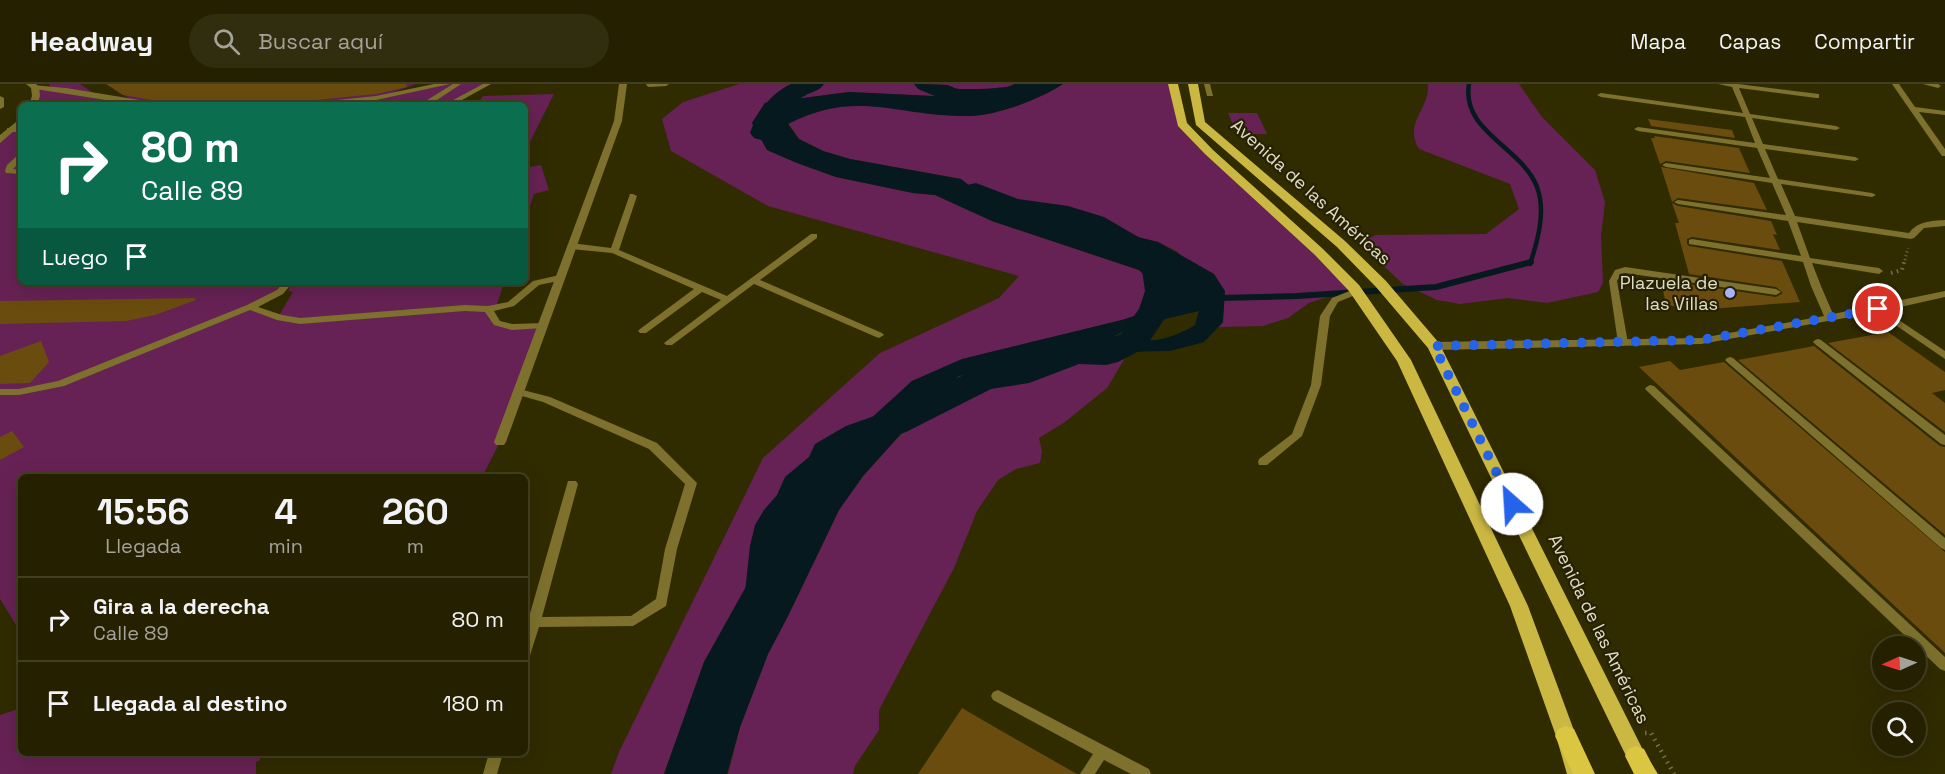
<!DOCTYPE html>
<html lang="es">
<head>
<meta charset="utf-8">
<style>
  body { margin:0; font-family:"Space Grotesk",sans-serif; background:#312d0f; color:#f1f3f6; height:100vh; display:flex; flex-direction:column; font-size:22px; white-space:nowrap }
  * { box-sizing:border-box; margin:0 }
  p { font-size:20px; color:#a3a399 }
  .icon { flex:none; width:33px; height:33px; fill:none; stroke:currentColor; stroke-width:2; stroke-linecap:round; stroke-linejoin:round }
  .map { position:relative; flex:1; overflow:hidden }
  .panel { position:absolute; left:18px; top:390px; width:510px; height:282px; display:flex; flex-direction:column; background:#252000; border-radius:9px; box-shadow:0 6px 24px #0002,0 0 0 2px #423e22 }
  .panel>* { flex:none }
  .banner { position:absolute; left:18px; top:18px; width:510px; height:183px; border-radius:9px; box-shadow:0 6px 24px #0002,0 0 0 2px #423e22; background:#0b6e4f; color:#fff; overflow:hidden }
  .needle { width:39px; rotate:267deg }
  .tools { position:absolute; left:1872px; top:552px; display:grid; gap:12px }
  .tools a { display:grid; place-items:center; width:54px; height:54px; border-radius:50%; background:#252000; box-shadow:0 6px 24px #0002,0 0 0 2px #423e22; font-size:30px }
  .pin { position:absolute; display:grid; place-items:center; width:51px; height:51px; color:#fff; margin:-26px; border:3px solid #fff; border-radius:50%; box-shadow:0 2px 6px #0007 }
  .me { position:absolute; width:66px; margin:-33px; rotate:334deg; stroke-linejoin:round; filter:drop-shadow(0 0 4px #0008) }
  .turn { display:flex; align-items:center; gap:21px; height:126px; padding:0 24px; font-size:27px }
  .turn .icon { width:78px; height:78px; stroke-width:2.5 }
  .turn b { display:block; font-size:42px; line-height:51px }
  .then { display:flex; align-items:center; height:57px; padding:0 24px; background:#0003; gap:12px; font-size:22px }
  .eta { display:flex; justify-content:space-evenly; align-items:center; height:102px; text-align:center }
  .eta b { font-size:36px; font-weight:700; line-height:42px }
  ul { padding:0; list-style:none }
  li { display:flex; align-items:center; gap:18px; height:84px; padding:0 24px; border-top:2px solid #423e22 }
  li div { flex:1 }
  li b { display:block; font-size:22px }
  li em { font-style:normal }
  header { display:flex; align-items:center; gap:36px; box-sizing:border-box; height:84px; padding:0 30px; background:#252000; border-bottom:2px solid #423e22 }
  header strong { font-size:28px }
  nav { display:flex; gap:33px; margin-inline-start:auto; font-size:21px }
  .search { width:420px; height:54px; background:#312d0f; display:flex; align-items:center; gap:15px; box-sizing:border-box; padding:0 21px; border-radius:33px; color:#a3a399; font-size:22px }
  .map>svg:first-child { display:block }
  .green { fill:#662254 }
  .water { fill:#06191f; fill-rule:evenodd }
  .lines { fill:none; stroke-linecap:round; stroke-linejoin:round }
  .stream-far1 { stroke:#06191f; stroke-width:4.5 }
  .stream { stroke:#06191f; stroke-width:6 }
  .river { fill:#06191f; fill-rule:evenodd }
  .building { fill:#6b4c0f }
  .path-far2 { stroke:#746f49; stroke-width:3; stroke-dasharray:1 3; stroke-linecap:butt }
  .path-far1 { stroke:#746f49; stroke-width:4; stroke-dasharray:1.5 4.5; stroke-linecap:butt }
  .path { stroke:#746f49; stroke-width:4.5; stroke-dasharray:1.5 5; stroke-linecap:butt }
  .service { fill:#7d712d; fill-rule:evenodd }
  .pedestrian { fill:#7d712d; fill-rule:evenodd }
  .minor { fill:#7d712d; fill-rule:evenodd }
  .tertiary { fill:#7d712d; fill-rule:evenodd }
  .primary { fill:#cbb843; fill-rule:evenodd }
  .trunk { fill:#dbc642; fill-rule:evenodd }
  .route { stroke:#2563eb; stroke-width:10; stroke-dasharray:0 18 }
  .poi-dot { fill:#a9b0fc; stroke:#262105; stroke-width:2 }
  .labels { text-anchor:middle; stroke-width:4.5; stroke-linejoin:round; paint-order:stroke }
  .street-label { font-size:18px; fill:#e1ddc1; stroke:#262105 }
  .poi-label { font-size:18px; fill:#e1ddc1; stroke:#262105; text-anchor:end }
</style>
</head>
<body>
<header>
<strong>Headway</strong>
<div class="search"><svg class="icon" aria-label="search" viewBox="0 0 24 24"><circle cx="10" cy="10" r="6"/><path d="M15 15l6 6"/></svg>Buscar aquí</div>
<nav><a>Mapa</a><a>Capas</a><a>Compartir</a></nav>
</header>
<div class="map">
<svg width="1945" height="690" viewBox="0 0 1945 690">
  <rect width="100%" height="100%" fill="#312b00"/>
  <g class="green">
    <polygon points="49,0 80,0 95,10 133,17 119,8 114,0 416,0 391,9 446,0 488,0 448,21 33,21 35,3 51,4"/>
    <polygon points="739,0 1015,0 990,10 954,13 849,8 765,19 752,39 767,66 797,79 836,93 913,109 935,111 992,137 1139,186 1161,207 1155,225 1122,236 963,275 912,297 866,339 826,379 797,415 771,458 704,578 664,690 611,690 619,668 763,374 880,269 999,214 1019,192 768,122 671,67 662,35 683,18"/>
    <path d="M1063,0H1173L1182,40L1354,204L1309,219L1288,234L1263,242L1219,243L1223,238L1178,168L1158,158L1011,122L976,107L961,95L850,75L823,67L799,55L788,39C808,31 828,22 849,21C888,19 925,32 964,32C994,33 1038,16 1063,0Z"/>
    <path d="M1428,0H1519L1542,33L1595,86L1605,118L1601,152L1603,199L1598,208L1547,219L1508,214L1460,220L1437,216L1403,200L1375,174L1361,158L1376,151L1486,150L1519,125L1510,100L1419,65C1403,39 1430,25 1428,0Z"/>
    <polygon points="554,10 525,68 525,21 477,21 483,12"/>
    <polygon points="1228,29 1257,29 1267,50 1237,50"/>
    <polygon points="21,37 21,88 18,91 21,91 21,198 286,198 281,206 250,223 278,233 293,208 288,207 293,198 504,198 496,224 488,224 497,239 512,243 543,241 500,358 482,393 21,393 21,549 0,515 0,56"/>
    <polygon points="541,81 549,106 534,110 525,136 525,84"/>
    <polygon points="1076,269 1128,269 1107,304 1065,338 1039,354 1042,367 1040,379 1016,385 998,396 977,427 954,484 879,626 879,646 855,682 853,690 728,690 740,643 768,570 788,532 839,426 863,392 927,321 959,292"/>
    <polygon points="21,624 21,669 259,669 260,676 256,678 256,690 0,690 0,631"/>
  </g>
  <path class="water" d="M1015,0H1063C1038,16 994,33 964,32C895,32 857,5 788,40L799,55L823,67L850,75L961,95L976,107L1011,122L1158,158L1214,190L1225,207L1223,238L1204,258L1170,267L1076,269L959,292L927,321L863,392L839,426L788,532L768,570L740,643L727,690H664L704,578L771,458L797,415L826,379L866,339L912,297L962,275L1122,236L1155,225L1161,207L1139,186L992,137L935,111L913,109L836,93L797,79L767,66L752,39L765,19L849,8L954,13L990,10ZM1199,227L1195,241C1169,257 1144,261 1115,252L1130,243Z"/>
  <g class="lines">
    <path class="stream-far1" d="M1469,0C1461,48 1522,63 1537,103C1546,127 1538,156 1530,180"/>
    <polyline class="stream" points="1218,214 1297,212 1436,203 1531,178"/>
    <g class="river">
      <path d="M791,0H824C820,6 815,7 808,10C793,18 782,28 777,45L784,47L788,52L784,57L775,60L754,54L750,49C758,27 770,10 791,0Z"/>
      <path d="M914,0C924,0 937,0 947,1C952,2 955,5 960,5C992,6 1022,0 1054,0L1050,5L1029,13L996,19L988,17L954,20L918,5Z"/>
      <polygon points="927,90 967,101 976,99 1018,115 1068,122 1104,133 1152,161 1168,178 1172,184 1177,207 1171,225 1145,264 1118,278 1106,281 1079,280 1029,299 991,305 906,348 872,360 845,376 839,388 816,409 807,427 794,445 787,508 781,520 766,525 751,520 745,508 750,462 755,441 764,426 777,411 785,393 809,373 815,360 846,342 880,330 972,287 1012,280 1076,258 1101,259 1121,250 1139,225 1145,207 1142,186 1130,173 1084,145 1064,139 1001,128 973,116 967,117 917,104 913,98 917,92"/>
    </g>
  </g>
  <g class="building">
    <polygon points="106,0 406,0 407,3 376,10 307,17 301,21 164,21 158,17 123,11"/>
    <polygon points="1648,35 1732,46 1735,54 1651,42"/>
    <polygon points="1654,52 1739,64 1750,89 1666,77 1660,80 1651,54 1655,54"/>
    <polygon points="1661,83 1754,99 1767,126 1678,114 1672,118"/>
    <polygon points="1672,119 1678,122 1771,137 1777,151 1773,150 1780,166 1692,153 1687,155 1687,160 1689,162 1782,177 1800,218 1697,226 1666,221 1661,196 1776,213 1783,209 1776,203 1689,190 1675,139 1679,139"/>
    <polygon points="195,214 196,216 155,231 126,237 0,240 0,217"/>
    <polygon points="1888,248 1945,288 1945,306 1932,309 1945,319 1945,348 1828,259"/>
    <polygon points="41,257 49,278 30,299 0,300 0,272"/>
    <polygon points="1814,262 1940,362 1945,363 1945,451 1738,276"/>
    <polygon points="1670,277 1680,286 1724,278 1945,468 1945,569 1639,283"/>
    <polygon points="12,347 24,363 0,376 0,353"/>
    <polygon points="962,624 998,645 1077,690 918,690"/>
  </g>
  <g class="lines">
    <polyline class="path-far2" points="1904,180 1908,164"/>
    <polyline class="path-far1" points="1891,189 1902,186 1904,178"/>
    <polyline class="path" points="1645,649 1651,649 1674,690"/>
    <g class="service">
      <polygon points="453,0 461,0 431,20 424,18"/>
      <polygon points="483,0 491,0 453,21 444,21"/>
      <polygon points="646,0 669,0 666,2 649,3 647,2"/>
      <polygon points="1204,0 1210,0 1213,12 1207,12"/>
      <path d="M1718,0H1738L1819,10V14H1816L1739,4L1750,30L1836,42L1840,44L1836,46L1752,34L1763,60L1855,73L1859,75L1855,77L1765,65L1778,95L1872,109L1876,111L1872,113L1781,100L1795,132L1909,149C1918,137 1931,137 1945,136V142L1924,144L1914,154L1911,155L1797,138L1810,174L1879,184L1883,187L1879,190L1812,179L1821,202L1816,205L1811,202L1803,178L1689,160V156L1692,155L1801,172L1788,137L1678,120L1674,118L1678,116L1786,131L1772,99L1666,83L1662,81L1666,79L1770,94L1757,64L1638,47L1634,45L1638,43L1755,59L1745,33L1601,13L1597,11L1601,9L1743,29L1732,3Z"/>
      <polygon points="1892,0 1899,0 1915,23 1945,27 1945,31 1919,28 1945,65 1945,72 1942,72"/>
      <polygon points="1923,0 1938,0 1941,2 1938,4"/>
      <rect x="7" y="44" width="14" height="4"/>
      <polygon points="18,71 21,71 21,77 13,85 21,86 21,90 6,89 5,87 7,81"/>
      <polygon points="630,110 633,110 637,112 619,166 727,212 811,150 817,150 817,154 760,196 882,249 884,251 879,254 876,253 754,200 672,261 666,261 664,259 721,216 702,208 646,249 640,249 638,247 640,245 694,205 612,169 571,165 567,162 571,159 611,164"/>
      <polygon points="1625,183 1776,205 1781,208 1776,211 1625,189 1621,190 1617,197 1628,259 1623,262 1618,259 1609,197 1615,186"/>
      <polygon points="560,191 563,192 563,196 539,201 514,222 494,227 500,237 512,240 546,239 548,241 546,243 543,244 512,246 494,241 485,228 465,227 300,240 277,236 250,226 64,302 19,311 0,311 0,305 19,305 58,297 247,221 277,206 284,198 293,198 283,210 258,223 282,231 300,234 465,221 488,222 508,218 533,197"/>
      <polygon points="1357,204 1362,207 1360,209 1338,218 1330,232 1321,301 1302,352 1267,381 1259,381 1258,378 1259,375 1292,350 1311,301 1320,232 1332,214"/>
      <polygon points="1878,222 1945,267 1945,275 1875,227 1873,225 1875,223"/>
      <polygon points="1818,255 1821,256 1945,351 1945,361 1941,360 1815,260 1813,258 1815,256"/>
      <polygon points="1730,273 1733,274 1945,454 1945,466 1941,464 1727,278 1725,276 1727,274"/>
      <polygon points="1650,301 1654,302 1945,573 1945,587 1940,585 1646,306 1645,304"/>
      <polygon points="519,305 550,313 657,359 697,399 677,465 666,522 633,542 539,543 531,568 530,572 525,573 525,547 568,397 576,397 578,400 542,533 631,532 656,515 665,465 685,400 649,365 543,318 515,310 514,308"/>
      <polygon points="998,606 1149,685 1151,690 1131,690 1104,676 1095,690 1080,690 1093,670 993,616 991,612 993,608"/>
      <polygon points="489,669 503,669 497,690 483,690"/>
    </g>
    <g class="pedestrian">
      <polygon points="434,0 450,0 376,16 331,21 303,21 307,19 376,12"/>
      <polygon points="32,1 66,4 158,19 162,21 138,21 35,5 32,5"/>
    </g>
    <g class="minor">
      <polygon points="619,0 627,0 622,37 506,358 504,361 496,361 494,358 614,37"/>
      <polygon points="1816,199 1821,202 1833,230 1945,207 1945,213 1878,228 1701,260 1434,266 1428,262 1434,258 1701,254 1824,232 1811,202"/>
    </g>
    <g class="tertiary">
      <polygon points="26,0 36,0 39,3 40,12 37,21 29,21 32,12 31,4"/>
      <polygon points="0,12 4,14 4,23 0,25"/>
      <polygon points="21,34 21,41 0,59 0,51"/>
    </g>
    <g class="primary">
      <polygon points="1168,0 1178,0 1187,39 1213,66 1323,165 1359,201 1411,276 1528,522 1576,652 1587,690 1567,690 1556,652 1510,522 1397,277 1349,207 1315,171 1205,70 1178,42"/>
      <polygon points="1188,0 1198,0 1205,38 1345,157 1386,197 1439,259 1643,666 1658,690 1637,690 1629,678 1428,264 1376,203 1337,163 1196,41"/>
    </g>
    <g class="trunk">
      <polygon points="1566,642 1574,645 1595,690 1573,690 1555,652 1558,645"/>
      <polygon points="1636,662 1644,665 1657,690 1634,690 1625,672 1628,665"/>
    </g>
  </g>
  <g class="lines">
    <polyline class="route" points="1512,420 1434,262 1701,256 1878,225"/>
  </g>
  <circle class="poi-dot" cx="1730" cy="209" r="6"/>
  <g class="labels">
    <g class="street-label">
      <text transform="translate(1311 108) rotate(42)" y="6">Avenida de las Américas</text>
      <text transform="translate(1599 545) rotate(64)" y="6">Avenida de las Américas</text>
    </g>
    <g class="poi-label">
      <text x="1718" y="205">Plazuela de<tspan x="1718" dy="21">las Villas</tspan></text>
    </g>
  </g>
</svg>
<div class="tools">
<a><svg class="needle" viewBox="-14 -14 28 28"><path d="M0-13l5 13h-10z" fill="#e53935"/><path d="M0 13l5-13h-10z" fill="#a3a399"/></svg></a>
<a><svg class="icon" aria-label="search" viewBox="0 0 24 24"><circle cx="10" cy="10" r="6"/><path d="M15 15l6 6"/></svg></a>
</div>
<div class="pin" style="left:1878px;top:225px;background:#d93025"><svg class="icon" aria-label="arrive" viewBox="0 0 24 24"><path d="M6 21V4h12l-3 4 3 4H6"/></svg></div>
<svg class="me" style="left:1512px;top:420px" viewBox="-20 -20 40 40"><circle r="19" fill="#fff"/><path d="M0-13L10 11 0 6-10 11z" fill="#2563eb"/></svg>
<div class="banner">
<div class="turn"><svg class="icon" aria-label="right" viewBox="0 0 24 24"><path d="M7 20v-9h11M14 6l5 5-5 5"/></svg><div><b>80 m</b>Calle 89</div></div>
<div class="then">Luego<svg class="icon" aria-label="arrive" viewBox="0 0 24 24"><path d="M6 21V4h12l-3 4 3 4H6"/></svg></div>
</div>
<section class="panel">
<div class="eta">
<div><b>15:56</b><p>Llegada</p></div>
<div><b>4</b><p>min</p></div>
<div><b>260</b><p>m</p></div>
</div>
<ul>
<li><svg class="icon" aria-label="right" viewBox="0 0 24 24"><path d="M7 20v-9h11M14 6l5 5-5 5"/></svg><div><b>Gira a la derecha</b><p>Calle 89</p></div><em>80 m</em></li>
<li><svg class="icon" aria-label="arrive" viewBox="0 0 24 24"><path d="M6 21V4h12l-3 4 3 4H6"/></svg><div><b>Llegada al destino</b></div><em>180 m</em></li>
</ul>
</section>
</div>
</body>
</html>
